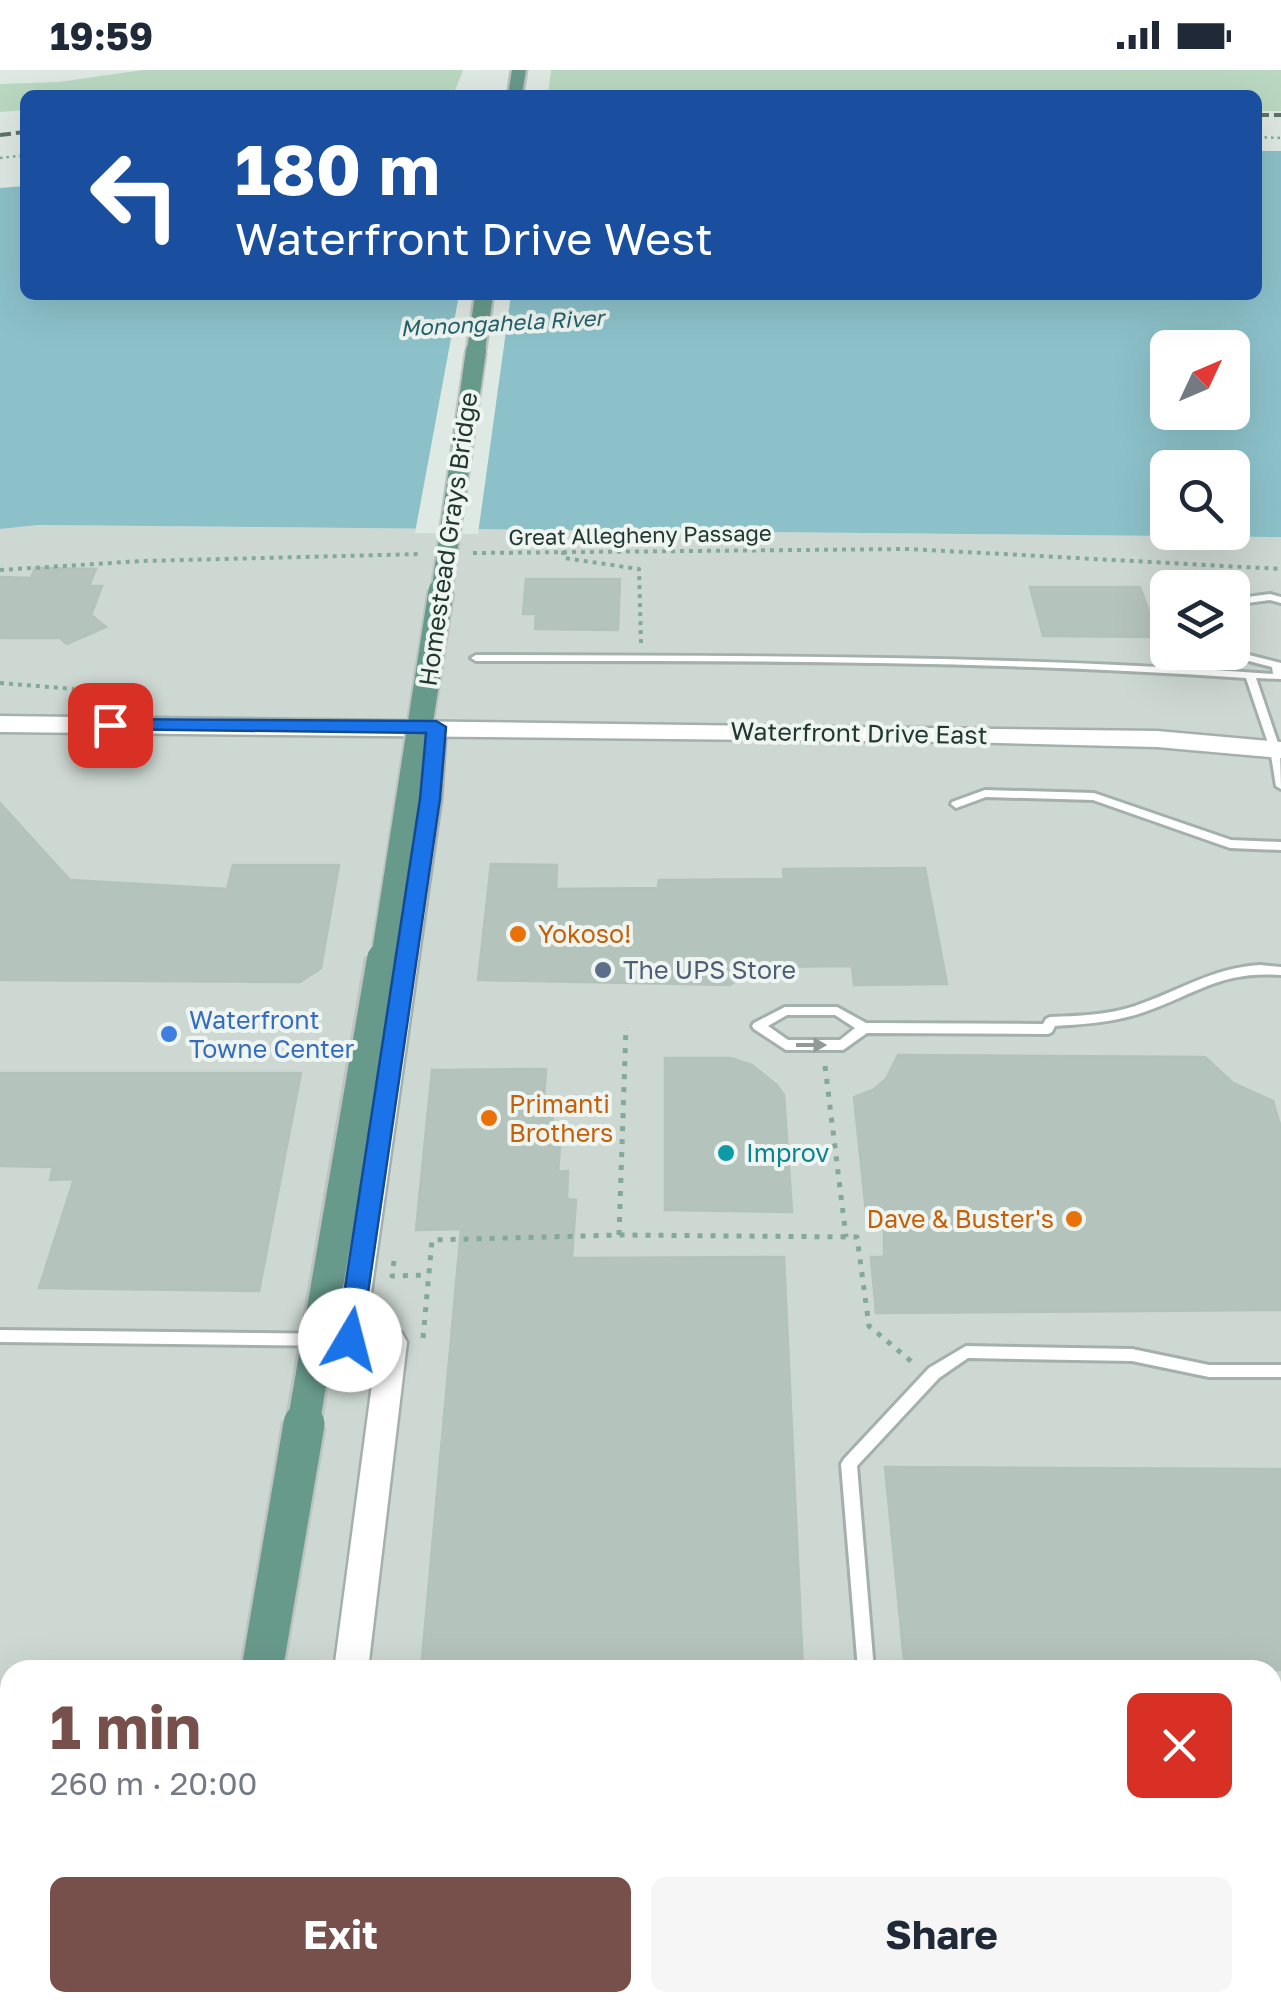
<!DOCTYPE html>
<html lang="en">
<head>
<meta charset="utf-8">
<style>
  body { margin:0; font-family:"Golos Text",sans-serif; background:#f6f6f7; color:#1f2937; height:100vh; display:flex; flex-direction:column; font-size:38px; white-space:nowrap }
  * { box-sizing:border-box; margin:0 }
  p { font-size:32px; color:#747a83 }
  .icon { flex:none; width:55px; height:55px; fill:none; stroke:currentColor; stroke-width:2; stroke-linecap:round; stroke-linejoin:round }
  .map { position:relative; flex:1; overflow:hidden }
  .sheet { position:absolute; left:0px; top:1590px; width:1282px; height:352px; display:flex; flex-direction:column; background:#fff; border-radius:30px 30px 0 0; box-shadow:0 10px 40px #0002 }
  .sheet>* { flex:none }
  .top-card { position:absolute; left:20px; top:20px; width:1242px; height:210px; border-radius:15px; box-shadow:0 10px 40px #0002; background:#1a4fa0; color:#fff; overflow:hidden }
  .needle { width:65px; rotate:46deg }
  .tools { position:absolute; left:1150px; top:260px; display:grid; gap:20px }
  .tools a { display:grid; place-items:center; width:100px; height:100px; border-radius:15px; background:#fff; box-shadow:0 10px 40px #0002; font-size:50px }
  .pin { position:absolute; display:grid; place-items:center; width:85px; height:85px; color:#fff; margin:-42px; border-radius:20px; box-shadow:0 5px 15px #0006 }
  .me { position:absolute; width:110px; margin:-55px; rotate:8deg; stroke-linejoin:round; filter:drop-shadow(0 0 8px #0008) }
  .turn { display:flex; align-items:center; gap:35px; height:210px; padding:0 50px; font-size:45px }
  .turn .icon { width:130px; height:130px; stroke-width:2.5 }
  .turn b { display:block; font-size:70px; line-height:85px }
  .round { display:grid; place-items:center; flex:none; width:105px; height:105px; border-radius:15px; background:#f6f6f7 }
  .headline { display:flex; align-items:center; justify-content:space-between; height:170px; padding:0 50px }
  h1 { font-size:60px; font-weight:700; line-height:75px; color:#77504b }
  .button { display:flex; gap:20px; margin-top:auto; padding:20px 50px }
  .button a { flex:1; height:115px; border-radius:15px; background:#77504b; color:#fff; font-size:40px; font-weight:700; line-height:115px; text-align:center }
  .button a+a { background:#f6f6f7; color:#1f2937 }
  .status { display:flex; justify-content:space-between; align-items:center; height:70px; padding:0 50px; background:#fff; direction:ltr }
  .status svg { height:28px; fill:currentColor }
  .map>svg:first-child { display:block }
  .built { fill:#ced8d3; fill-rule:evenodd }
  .green { fill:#bad8c1 }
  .water { fill:#8cc1c9; fill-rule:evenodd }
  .pier { fill:#dfe9e4 }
  .building { fill:#b5c3bd; stroke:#b3c2bb; stroke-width:2.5 }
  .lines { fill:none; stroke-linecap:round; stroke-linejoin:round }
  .service-casing { stroke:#a3b0ab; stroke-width:6 }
  .minor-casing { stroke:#a3b0ab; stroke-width:5 }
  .tertiary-casing { stroke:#a3b0ab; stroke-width:5 }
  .primary-casing { stroke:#bdc3c1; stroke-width:5 }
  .path-far2 { stroke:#83a99c; stroke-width:2.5; stroke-dasharray:2.5 4; stroke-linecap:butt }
  .path-far1 { stroke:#83a99c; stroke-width:4; stroke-dasharray:4 5; stroke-linecap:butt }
  .path { stroke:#83a99c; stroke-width:5; stroke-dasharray:5 8; stroke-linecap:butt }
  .service { fill:#fff; fill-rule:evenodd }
  .minor { fill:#fff; fill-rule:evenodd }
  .tertiary { fill:#fff; fill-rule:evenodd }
  .primary { fill:#689a8c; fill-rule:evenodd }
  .rail { stroke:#5c736c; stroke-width:4; stroke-dasharray:11 5; stroke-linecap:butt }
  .primary-bridge-far3-casing { stroke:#bdc3c1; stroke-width:24; stroke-linecap:butt }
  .primary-bridge-far2-casing { stroke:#bdc3c1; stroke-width:29; stroke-linecap:butt }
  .primary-bridge-far1-casing { stroke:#bdc3c1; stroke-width:38; stroke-linecap:butt }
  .primary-bridge-casing { stroke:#bdc3c1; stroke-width:46; stroke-linecap:butt }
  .primary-bridge-far3 { stroke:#689a8c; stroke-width:20 }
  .primary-bridge-far2 { stroke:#689a8c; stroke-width:25 }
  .primary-bridge-far1 { stroke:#689a8c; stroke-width:32 }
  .primary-bridge { stroke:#689a8c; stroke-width:41 }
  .oneway { fill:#909b98 }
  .route { fill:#1a73e8; stroke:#114b97; stroke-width:2.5 }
  .food-dot { fill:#e8710a; stroke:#eff6f2; stroke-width:4 }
  .service-dot { fill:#5c6f8a; stroke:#eff6f2; stroke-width:4 }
  .shop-dot { fill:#3f7fe0; stroke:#eff6f2; stroke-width:4 }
  .culture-dot { fill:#0f9aa8; stroke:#eff6f2; stroke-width:4 }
  .labels { text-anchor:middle; stroke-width:8; stroke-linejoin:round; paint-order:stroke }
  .far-water-label { font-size:22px; font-style:italic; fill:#23626c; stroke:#eff6f2 }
  .far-street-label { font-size:22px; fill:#223731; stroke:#eff6f2 }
  .street-label { font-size:25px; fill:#223731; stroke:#eff6f2 }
  .food-label { font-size:25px; fill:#c56008; stroke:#eff6f2; text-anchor:start }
  .service-label { font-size:25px; fill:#4e5e75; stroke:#eff6f2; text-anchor:start }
  .shop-label { font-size:25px; fill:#366cbe; stroke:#eff6f2; text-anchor:start }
  .culture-label { font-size:25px; fill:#0d838f; stroke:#eff6f2; text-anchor:start }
</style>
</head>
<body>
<div class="status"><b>19:59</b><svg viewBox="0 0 49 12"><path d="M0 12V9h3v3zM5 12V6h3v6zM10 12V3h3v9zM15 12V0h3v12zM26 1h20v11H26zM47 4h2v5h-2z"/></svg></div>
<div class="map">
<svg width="1281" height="1941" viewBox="0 0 1281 1941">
  <rect width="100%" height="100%" fill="#dfe9e4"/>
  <path class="built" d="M38,455L1281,467V1941H0V459ZM1168,518H1232V582H1168ZM10,1600H1272V1932H10Z"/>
  <g class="green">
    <path d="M143,0H463L454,23C311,21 168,25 25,25V40L0,42V14L59,12Z"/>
    <polygon points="551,0 1281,0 1281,41 1258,41 1258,25 548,25"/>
  </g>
  <path class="water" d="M1258,81H1281V467L38,455L0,459V118L25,116V225H1258ZM1168,278H1232V342H1168ZM1168,398H1232V462H1168Z"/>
  <polygon class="pier" points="459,225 511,225 478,464 415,463"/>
  <g class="building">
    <polygon points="35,498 96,499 89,516 102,516 91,545 106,557 67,574 60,568 0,568 0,507 31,508"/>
    <polygon points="526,509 620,509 618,560 535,559 536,544 523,544"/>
    <polygon points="1030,517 1140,517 1158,567 1043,566"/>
    <polygon points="0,733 70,810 227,819 233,795 339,795 321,898 300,912 0,910"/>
    <polygon points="491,794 557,795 556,819 658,818 659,810 784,809 783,799 925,798 947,914 854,915 852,896 756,897 730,915 478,910"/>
    <polygon points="898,985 1205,987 1233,1013 1273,1031 1281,1058 1281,1240 876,1243 871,1187 884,1187 884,1142 866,1142 854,1027 873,1020 886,1009"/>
    <polygon points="665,988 731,988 752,995 777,1015 784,1025 792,1142 665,1140"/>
    <polygon points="546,999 543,1043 553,1043 550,1075 560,1076 558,1102 568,1101 567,1129 576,1130 572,1188 784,1187 803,1600 421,1600 461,1159 416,1160 432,1000"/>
    <polygon points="0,1003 301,1003 259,1221 39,1218 74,1109 50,1110 53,1097 0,1096"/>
    <polygon points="885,1397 1281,1399 1281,1600 905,1600"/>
  </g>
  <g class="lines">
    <g class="service-casing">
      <g id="service">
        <polygon points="1270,524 1281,527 1281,533 1270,530 1232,535 1232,529"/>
        <path d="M1232,576L1249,585L1281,593V609L1256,608L1280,679L1281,719L1276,716L1270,679L1246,608C990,590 733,591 476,591L471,588L476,585C742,586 1007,585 1273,604L1272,597L1241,589L1231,582H1232Z"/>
        <polygon points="985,720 1094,723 1231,770 1281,772 1281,780 1230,778 1093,730 986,727 956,738 951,734 952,732"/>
        <path d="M1260,895L1281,897V905C1221,901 1200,922 1147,941C1117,952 1086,954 1055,956L1052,962L1048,964L867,963L843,980H786L754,959L752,956L754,953L785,937H837L866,953L1043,954L1046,949L1050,947C1078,946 1108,945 1135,936C1179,921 1212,898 1260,895ZM787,945H835L855,958L840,970H788L768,956Z"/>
        <polygon points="0,1260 350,1264 355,1266 357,1270 355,1274 350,1276 0,1272"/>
        <polygon points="966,1276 1132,1279 1209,1295 1281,1295 1281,1307 1209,1307 1132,1291 968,1288 939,1308 857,1396 874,1600 858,1600 841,1394 844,1389 929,1298"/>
      </g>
    </g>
    <g class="minor-casing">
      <polygon id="minor" points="436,651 446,657 441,729 366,1258 402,1263 407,1272 368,1600 334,1600 376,1284 340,1279 335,1270 419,729 426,657"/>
    </g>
    <g class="tertiary-casing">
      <polygon id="tertiary" points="0,646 1157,661 1281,672 1281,688 1157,677 961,672 0,662"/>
    </g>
    <g class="primary-casing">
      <g id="primary">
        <polygon points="512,0 526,0 522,25 508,25"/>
        <polygon points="475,225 493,225 485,281 476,287 467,281"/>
        <polygon points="182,1932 228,1932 226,1941 180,1941"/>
      </g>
    </g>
    <g class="path-far2">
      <polyline points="1258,67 1281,68"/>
      <polyline points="0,88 25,85"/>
    </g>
    <g class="path-far1">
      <polyline points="563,481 564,488 639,499 641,573"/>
      <polyline points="473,483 909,479 1281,499"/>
      <polyline points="0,500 142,491 422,484"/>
      <polyline points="0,613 74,619"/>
    </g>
    <g class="path">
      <polyline points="825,996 846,1167"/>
      <polyline points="619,1165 626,957"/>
      <polyline points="394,1191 392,1206 429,1205"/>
      <polyline points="423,1268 432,1170 619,1165 857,1167 869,1256 912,1292"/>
    </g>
    <use href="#service" class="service"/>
    <use href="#minor" class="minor"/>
    <use href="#tertiary" class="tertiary"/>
    <use href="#primary" class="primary"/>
    <g class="rail">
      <polyline points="1258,45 1281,45"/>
      <polyline points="0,65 25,62"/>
    </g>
    <g class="primary-bridge-far3-casing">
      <polyline id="primary-bridge-far3" points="441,524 476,281"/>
    </g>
    <g class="primary-bridge-far2-casing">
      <polyline id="primary-bridge-far2" points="383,892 441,521"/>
    </g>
    <g class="primary-bridge-far1-casing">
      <polyline id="primary-bridge-far1" points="303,1356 383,889"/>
    </g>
    <g class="primary-bridge-casing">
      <polyline id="primary-bridge" points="262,1600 304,1354"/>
    </g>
    <use href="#primary-bridge-far3" class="primary-bridge-far3"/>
    <use href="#primary-bridge-far2" class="primary-bridge-far2"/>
    <use href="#primary-bridge-far1" class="primary-bridge-far1"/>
    <use href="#primary-bridge" class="primary-bridge"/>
  </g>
  <defs><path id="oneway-solid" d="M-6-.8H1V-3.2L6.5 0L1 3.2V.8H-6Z" transform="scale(2.5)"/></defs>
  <use class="oneway" href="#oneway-solid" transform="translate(811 975)"/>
  <polygon class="route" points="110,649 436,651 446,657 440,729 360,1278 350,1281 341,1278 337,1270 420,729 426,663 104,659 104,651"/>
  <g class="food-dot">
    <circle cx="518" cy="864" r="10"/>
    <circle cx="489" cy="1048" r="10"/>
    <circle cx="1074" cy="1149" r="10"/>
  </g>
  <circle class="service-dot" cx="603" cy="900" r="10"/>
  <circle class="shop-dot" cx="169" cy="964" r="10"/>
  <circle class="culture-dot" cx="726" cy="1083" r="10"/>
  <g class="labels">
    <g class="far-water-label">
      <text transform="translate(502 253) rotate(-3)" y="8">Monongahela River</text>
    </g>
    <g class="far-street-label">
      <text transform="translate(640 465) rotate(-1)" y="8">Great Allegheny Passage</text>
    </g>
    <g class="street-label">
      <text transform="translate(448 469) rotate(-82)" y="9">Homestead Grays Bridge</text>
      <text transform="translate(859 663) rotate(1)" y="9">Waterfront Drive East</text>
    </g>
    <g class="food-label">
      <text x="538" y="873">Yokoso!</text>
      <text x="509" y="1043">Primanti<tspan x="509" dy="29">Brothers</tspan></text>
      <text x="1054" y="1158" text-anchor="end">Dave &amp; Buster's</text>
    </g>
    <g class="service-label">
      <text x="623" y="909">The UPS Store</text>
    </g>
    <g class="shop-label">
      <text x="189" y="959">Waterfront<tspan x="189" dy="29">Towne Center</tspan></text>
    </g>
    <g class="culture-label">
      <text x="746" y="1092">Improv</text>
    </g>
  </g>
</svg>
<div class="tools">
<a><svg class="needle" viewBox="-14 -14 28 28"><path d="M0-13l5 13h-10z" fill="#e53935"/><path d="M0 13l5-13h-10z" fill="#747a83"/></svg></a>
<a><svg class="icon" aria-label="search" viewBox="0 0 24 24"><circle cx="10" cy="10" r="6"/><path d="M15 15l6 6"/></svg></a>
<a><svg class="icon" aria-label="layers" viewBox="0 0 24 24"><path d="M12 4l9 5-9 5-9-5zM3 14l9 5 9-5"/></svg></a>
</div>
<div class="pin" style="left:110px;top:655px;background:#d93025"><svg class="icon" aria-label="arrive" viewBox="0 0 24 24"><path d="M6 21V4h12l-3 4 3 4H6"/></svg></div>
<svg class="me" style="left:350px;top:1270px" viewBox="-20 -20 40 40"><circle r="19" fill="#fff"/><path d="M0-13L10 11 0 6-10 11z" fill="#1a73e8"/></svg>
<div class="top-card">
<div class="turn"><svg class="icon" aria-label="left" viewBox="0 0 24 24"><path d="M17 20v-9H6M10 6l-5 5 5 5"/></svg><div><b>180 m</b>Waterfront Drive West</div></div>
</div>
<section class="sheet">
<div class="headline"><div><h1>1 min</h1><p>260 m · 20:00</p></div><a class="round" style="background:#d93025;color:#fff"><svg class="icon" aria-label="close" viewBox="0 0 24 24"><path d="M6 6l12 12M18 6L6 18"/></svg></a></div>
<div class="button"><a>Exit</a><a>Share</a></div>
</section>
</div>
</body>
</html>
